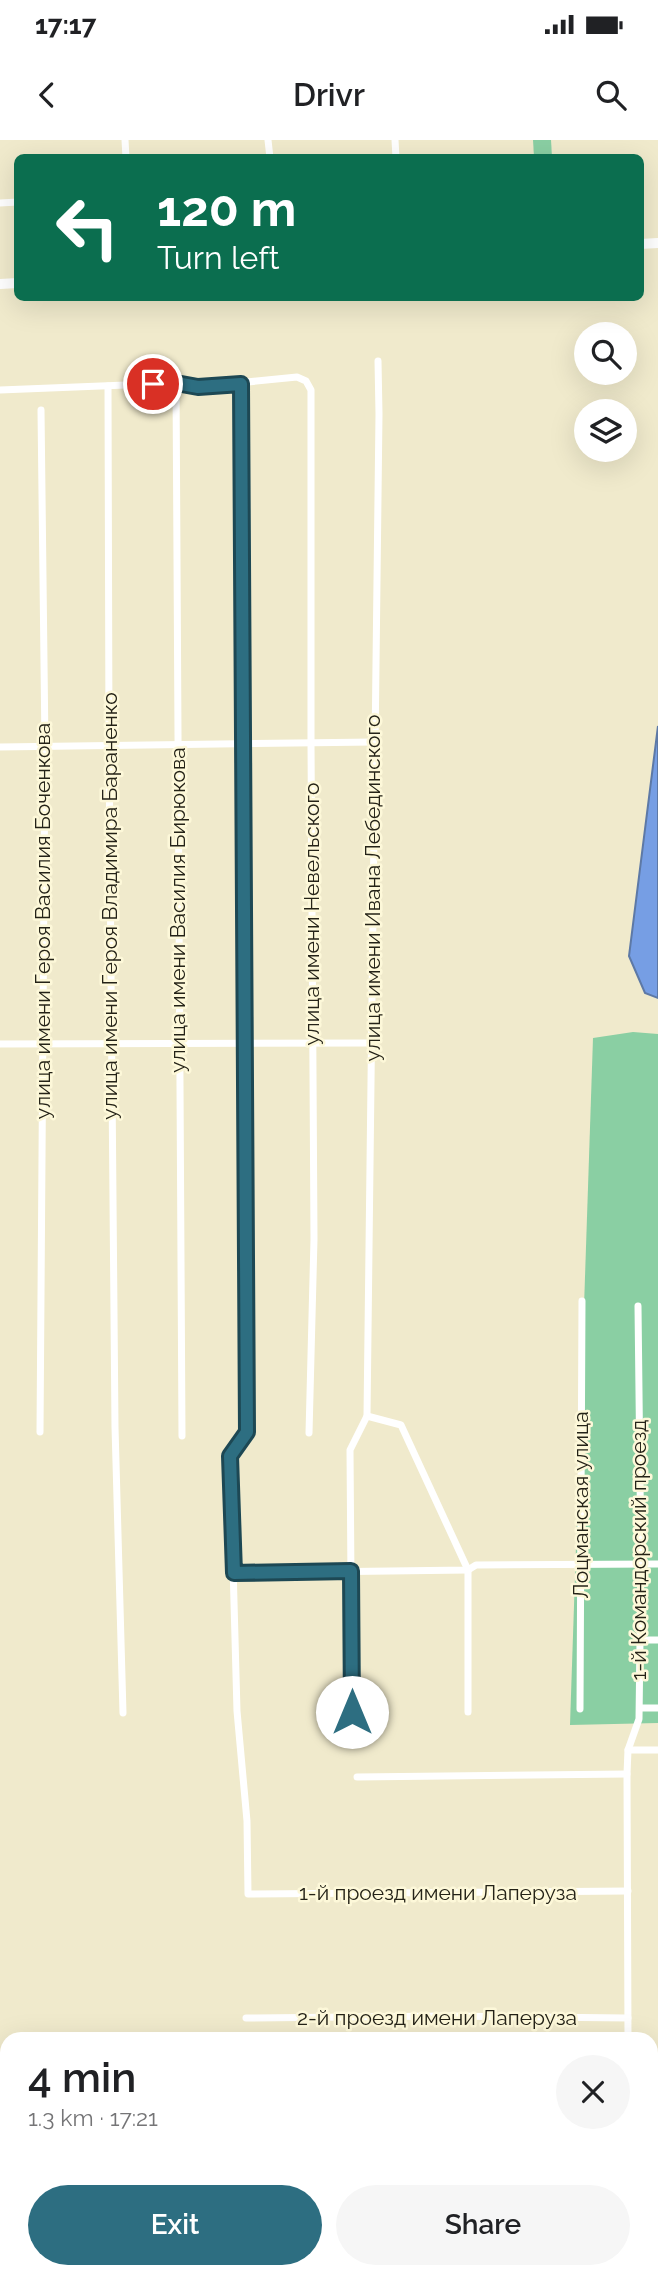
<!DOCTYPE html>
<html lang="en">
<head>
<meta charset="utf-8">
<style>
  body { margin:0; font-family:Raleway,sans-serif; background:#f6f6f6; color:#202124; height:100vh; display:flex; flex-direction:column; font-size:26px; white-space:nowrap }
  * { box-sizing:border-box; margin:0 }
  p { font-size:23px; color:#757577 }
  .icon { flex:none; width:38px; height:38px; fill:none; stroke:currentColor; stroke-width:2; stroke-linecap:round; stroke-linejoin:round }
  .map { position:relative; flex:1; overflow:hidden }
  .drawer { position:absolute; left:0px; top:1892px; width:658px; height:247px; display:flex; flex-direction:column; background:#fff; border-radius:21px 21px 0 0; box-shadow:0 7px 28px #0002 }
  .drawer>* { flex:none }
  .guide { position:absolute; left:14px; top:14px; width:630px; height:147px; border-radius:10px; box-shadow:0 7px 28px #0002; background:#0b6e4f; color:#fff; overflow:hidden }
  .fabs { position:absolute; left:574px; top:182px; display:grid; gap:14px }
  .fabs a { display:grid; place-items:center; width:63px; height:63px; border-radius:50%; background:#fff; box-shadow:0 7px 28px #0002; font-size:35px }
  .pin { position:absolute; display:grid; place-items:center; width:60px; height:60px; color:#fff; margin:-30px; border:4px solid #fff; border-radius:50%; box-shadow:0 2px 7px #0007 }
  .me { position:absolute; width:77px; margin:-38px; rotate:0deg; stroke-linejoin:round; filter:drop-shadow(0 0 5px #0008) }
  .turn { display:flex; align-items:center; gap:24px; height:147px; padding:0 28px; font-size:32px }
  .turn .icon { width:91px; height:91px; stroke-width:2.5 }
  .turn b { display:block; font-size:49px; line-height:60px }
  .round { display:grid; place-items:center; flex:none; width:74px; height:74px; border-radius:37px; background:#f6f6f6 }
  .overview { display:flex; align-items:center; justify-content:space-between; height:119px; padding:0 28px }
  h1 { font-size:42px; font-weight:600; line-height:52px }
  .cta { display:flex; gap:14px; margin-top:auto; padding:14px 28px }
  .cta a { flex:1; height:80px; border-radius:42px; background:#2d6e81; color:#fff; font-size:28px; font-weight:600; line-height:80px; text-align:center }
  .cta a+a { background:#f6f6f6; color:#202124 }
  .status { display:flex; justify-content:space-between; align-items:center; height:49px; padding:0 35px; background:#fff; direction:ltr }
  .status svg { height:19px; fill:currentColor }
  header { display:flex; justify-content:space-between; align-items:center; height:91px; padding:0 28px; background:#fff; font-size:32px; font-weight:600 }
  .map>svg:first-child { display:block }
  .green { fill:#8acfa3 }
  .water { fill:#769ee4; stroke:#5d79a6; stroke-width:2 }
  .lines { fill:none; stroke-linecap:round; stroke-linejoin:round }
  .street { stroke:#fff; stroke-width:7 }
  .secondary { stroke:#fff; stroke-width:10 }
  .route-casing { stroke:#1d4854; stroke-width:18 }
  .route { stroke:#2d6e81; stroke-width:12 }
  .labels { text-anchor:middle; stroke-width:5; stroke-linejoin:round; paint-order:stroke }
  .street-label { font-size:21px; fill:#242217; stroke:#fdf8d9 }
</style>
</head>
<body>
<div class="status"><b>17:17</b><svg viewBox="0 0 49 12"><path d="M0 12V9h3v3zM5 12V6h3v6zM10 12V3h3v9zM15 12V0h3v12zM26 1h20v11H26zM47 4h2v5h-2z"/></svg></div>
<header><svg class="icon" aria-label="back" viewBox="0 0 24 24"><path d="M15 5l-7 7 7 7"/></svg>Drivr<svg class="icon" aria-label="search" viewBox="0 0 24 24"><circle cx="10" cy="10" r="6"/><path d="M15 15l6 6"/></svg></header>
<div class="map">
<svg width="658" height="2137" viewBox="0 0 658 2137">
  <rect width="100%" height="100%" fill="#f0eacc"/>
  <g class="green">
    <polygon points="533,0 551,0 552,17 534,17"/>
    <polygon points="633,892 658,894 658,1583 570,1585 593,898"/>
  </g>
  <polygon class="water" points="658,586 658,858 645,853 629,816"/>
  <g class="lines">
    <g class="street">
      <polyline points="125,0 126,18"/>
      <polyline points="268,0 270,18"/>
      <polyline points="395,0 396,18"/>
      <polyline points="0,63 18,62"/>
      <polyline points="176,243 182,1296"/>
      <polyline points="241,244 247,1292 230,1316 237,1571 247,1681 248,1754 628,1751"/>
      <polyline points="108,246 109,605 115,1287 123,1573"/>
      <polyline points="0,250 176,243 198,247 297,237 306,241 311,250 311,603 314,1099 309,1293"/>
      <polyline points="0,607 374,602"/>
      <polyline points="0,904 371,903"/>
      <polyline points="367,1276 401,1285 468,1430 468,1572"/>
      <polyline points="40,1292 45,606 41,270"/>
      <polyline points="234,1433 468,1430 476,1425 658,1424"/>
      <polyline points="640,1500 658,1500"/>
      <polyline points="640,1568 658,1568"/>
      <polyline points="580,1569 582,1161"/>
      <polyline points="352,1572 350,1310 367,1276 379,274 378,221"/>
      <polyline points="628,1610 658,1610"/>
      <polyline points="357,1637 627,1634"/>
      <polyline points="246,1878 445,1876 628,1878"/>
      <polyline points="628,1899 627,1634 628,1610 639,1579 641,1424 638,1166"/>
      <polyline points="0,2101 7,2101"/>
      <polyline points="651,2130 658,2130"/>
      <polyline points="123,2132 123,2137"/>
      <polyline points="246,2132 247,2137"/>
      <polyline points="10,2137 10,2132"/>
      <polyline points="626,2137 626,2132"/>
    </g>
    <g class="secondary">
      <polyline points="640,104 658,103"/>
      <polyline points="0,144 18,143"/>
    </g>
  </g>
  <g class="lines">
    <g class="route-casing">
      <polyline id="route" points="153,244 176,243 198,247 241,244 247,1292 230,1316 234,1433 351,1431 352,1572"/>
    </g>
    <use href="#route" class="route"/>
  </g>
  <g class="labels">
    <g class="street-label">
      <text transform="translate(373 748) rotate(-90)" y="7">улица имени Ивана Лебединского</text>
      <text transform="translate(110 766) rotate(-90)" y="7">улица имени Героя Владимира Бараненко</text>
      <text transform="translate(178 770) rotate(-90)" y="7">улица имени Василия Бирюкова</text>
      <text transform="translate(312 774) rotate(-90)" y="7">улица имени Невельского</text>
      <text transform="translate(43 781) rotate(-90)" y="7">улица имени Героя Василия Боченкова</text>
      <text transform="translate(581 1365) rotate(-90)" y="7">Лоцманская улица</text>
      <text transform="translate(639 1410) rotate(-90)" y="7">1-й Командорский проезд</text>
      <text x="438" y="1760">1-й проезд имени Лаперуза</text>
      <text x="437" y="1885">2-й проезд имени Лаперуза</text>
    </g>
  </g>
</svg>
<div class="fabs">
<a><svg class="icon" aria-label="search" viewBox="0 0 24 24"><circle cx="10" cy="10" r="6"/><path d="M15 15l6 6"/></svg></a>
<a><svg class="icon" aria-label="layers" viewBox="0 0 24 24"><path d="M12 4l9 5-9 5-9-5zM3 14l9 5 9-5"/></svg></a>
</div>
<div class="pin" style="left:153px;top:244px;background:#d93025"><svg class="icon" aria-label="arrive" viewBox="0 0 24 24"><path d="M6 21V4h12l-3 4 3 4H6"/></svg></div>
<svg class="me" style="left:352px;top:1572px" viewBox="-20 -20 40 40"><circle r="19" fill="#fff"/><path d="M0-13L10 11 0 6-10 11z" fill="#2d6e81"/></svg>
<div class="guide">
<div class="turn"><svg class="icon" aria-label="left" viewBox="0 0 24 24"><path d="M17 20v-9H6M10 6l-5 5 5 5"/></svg><div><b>120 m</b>Turn left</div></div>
</div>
<section class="drawer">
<div class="overview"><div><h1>4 min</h1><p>1.3 km · 17:21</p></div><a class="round"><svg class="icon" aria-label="close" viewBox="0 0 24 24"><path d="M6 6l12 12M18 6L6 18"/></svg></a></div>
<div class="cta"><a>Exit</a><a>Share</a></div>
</section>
</div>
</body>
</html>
